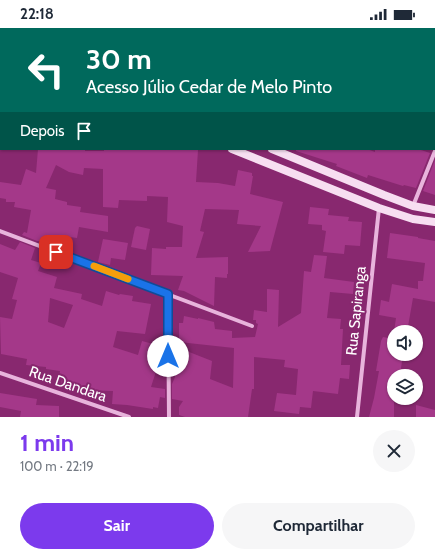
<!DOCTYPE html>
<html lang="pt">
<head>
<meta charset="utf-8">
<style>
  body { margin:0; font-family:Cabin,sans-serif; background:#f6f6f7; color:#1f2937; height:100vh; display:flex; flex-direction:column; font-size:15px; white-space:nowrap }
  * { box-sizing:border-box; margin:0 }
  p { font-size:13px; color:#747a83 }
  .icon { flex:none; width:22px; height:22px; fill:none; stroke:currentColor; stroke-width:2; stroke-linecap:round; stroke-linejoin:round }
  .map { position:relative; height:389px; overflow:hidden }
  .sheet { display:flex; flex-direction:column; background:#fff; flex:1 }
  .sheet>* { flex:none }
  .guide { position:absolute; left:0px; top:0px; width:435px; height:122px; box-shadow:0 1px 3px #0004; background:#00695c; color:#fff; overflow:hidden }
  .tools { position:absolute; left:387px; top:297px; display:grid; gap:8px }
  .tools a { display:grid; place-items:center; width:36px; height:36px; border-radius:50%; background:#fff; box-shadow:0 1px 3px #0004; font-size:20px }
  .pin { position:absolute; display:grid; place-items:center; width:34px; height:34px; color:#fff; margin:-17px; border-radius:8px; box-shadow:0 2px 6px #0006 }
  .me { position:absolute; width:44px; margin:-22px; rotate:0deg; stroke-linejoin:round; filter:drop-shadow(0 0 3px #0008) }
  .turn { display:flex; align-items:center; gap:14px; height:84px; padding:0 20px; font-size:18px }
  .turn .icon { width:52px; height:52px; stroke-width:2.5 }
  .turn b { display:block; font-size:28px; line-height:34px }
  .then { display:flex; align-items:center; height:38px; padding:0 20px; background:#0003; gap:8px; font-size:15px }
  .round { display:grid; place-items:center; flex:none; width:42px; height:42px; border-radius:21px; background:#f6f6f7 }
  .head { display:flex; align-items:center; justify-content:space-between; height:68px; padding:0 20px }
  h1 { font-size:24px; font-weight:800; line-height:30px; color:#7c3aed }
  .action { display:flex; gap:8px; margin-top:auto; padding:8px 20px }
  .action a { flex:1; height:46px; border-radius:24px; background:#7c3aed; color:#fff; font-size:16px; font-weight:800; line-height:46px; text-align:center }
  .action a+a { background:#f6f6f7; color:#1f2937 }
  .status { display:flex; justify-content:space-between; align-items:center; height:28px; padding:0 20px; background:#fff; direction:ltr }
  .status svg { height:11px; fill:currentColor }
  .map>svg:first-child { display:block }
  .building { fill:#a43889; fill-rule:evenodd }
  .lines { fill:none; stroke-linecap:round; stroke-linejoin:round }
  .street { stroke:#e8b4dc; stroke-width:4 }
  .secondary { stroke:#f7def1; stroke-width:8 }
  .route-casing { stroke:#114b97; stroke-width:10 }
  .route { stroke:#1a73e8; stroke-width:7 }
  .slow { stroke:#f59e0b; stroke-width:7 }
  .labels { text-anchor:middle; stroke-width:4; stroke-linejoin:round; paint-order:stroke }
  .street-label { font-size:15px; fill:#fff; stroke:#88286f }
</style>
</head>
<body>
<div class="status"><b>22:18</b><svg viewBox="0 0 49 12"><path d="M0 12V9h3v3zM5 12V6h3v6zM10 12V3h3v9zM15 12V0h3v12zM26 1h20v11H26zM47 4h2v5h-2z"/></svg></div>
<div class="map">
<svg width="435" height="389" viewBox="0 0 435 389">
  <rect width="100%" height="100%" fill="#88286f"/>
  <g class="building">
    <polygon points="38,121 85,121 85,123 104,123 104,121 194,121 193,122 198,122 196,154 218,155 235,158 238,142 252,145 252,148 253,148 250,166 283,174 270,223 248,224 261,198 237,196 239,182 205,181 200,203 204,204 196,230 228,229 228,246 227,246 227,250 215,249 214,278 184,263 178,262 183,248 151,247 152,220 166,221 166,219 182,219 183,198 167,194 168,169 147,168 147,173 119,172 118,180 103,179 103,141 84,140 83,147 69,144 56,137 46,160 56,162 55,171 67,174 67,177 81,179 80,184 108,188 108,204 79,199 77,210 70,209 68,215 37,213 22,207 24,204 27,205 31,182 14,179 15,174 6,174 6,171 0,170 0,154 21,157 26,141 36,145"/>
    <polygon points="296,121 367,121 375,124 375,121 418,121 430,125 416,160 404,157 403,158 368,147 367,150 336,138 337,136 296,123"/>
    <polygon points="435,132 435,167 423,163"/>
    <polygon points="310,179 329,181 328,187 349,189 348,193 362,194 360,218 345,217 344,226 323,224 326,203 322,202 322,197 308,196"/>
    <polygon points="137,198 150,201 146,222 131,219 135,200"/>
    <polygon points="390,205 418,209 418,210 435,213 435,274 413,270 407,304 394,304 396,290 379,287 381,272 389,274 392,256 418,261 418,253 423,253 425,235 387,230"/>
    <polygon points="103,211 128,215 125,232 111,230 110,237 98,234"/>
    <path d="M20,214L35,220L31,232L41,235L38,243L57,249L54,260L82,266L81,271L102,278L106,263L119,267L120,266L133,268L132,273L151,276L145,306L117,303L113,319L138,327L142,313L161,318L156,333L159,334L151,359L165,361V370L160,369L158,380L153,379V381L127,377L112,376L113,363L82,362V360L76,361L61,356L62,351L59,350L60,343L46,341V339L26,337L27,331L1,326L0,289L12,291L17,272L12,271L18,250L0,244V216L15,222ZM50,270L73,277L64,300L48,294Z"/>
    <polygon points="314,227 327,228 324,250 354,254 353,266 330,264 327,290 341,291 340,301 343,301 341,337 350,337 349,351 340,350 338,366 313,363 311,380 300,379 299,386 274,383 277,365 296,367 298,341 284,339 285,332 254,329 254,361 252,361 248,389 185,389 179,387 179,379 183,373 172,371 172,356 175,349 179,320 212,333 210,351 233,360 234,320 179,314 179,295 183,295 184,288 198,291 198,290 214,294 215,301 232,303 232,310 255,309 258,296 256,295 256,292 253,292 254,282 267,284 267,261 279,262 278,299 301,285 304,243 311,244"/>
    <polygon points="383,309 394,311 394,326 403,326 400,347 394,346 394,389 369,389 374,370 379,343 376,343 381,313"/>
    <polygon points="0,365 37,371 36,377 59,378 59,389 20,389 21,383 0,379"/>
    <polygon points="416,377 435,382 435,389 416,389"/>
  </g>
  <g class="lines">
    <g class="street">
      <polyline points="200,0 202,1"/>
      <polyline points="404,0 406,1"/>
      <polyline points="63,1 64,0"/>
      <polyline points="283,1 284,0"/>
      <polyline points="434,13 435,13"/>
      <polyline points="434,99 435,99"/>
      <polyline points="413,178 435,123"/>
      <polyline points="0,203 252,298"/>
      <polyline points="168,266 169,389"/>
      <polyline points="0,345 129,389"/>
      <polyline points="357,389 379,180"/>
    </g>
    <g class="secondary">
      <polyline points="3,0 5,1"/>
      <polyline points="0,16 1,17"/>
      <polyline points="232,121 379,180 413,191 435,194"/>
      <polyline points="272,121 384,167 413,178 435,182"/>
    </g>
  </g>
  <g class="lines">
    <g class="route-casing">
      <polyline id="route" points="56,224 168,266 168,328"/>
    </g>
    <use href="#route" class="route"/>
    <polyline class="slow" points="94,238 128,251"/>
  </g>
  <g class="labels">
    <g class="street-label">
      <text transform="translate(356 283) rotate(-84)" y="5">Rua Sapiranga</text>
      <text transform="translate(68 356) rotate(19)" y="5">Rua Dandara</text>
    </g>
  </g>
</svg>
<div class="tools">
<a><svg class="icon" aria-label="sound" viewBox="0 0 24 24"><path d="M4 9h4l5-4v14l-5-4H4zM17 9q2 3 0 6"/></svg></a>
<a><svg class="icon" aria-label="layers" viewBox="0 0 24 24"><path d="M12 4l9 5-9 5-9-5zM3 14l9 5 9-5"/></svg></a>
</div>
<div class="pin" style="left:56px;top:224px;background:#d93025"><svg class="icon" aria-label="arrive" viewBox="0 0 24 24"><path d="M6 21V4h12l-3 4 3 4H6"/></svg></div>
<svg class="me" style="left:168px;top:328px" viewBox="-20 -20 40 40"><circle r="19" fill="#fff"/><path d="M0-13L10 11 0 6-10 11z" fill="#1a73e8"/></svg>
<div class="guide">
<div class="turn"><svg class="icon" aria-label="left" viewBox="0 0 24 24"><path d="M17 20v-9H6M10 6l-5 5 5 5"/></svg><div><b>30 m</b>Acesso Júlio Cedar de Melo Pinto</div></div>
<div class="then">Depois<svg class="icon" aria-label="arrive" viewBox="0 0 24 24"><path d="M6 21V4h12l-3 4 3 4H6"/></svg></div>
</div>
</div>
<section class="sheet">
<div class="head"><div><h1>1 min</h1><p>100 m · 22:19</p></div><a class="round"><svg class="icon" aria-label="close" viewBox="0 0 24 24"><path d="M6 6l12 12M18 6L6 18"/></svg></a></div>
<div class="action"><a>Sair</a><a>Compartilhar</a></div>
</section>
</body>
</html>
